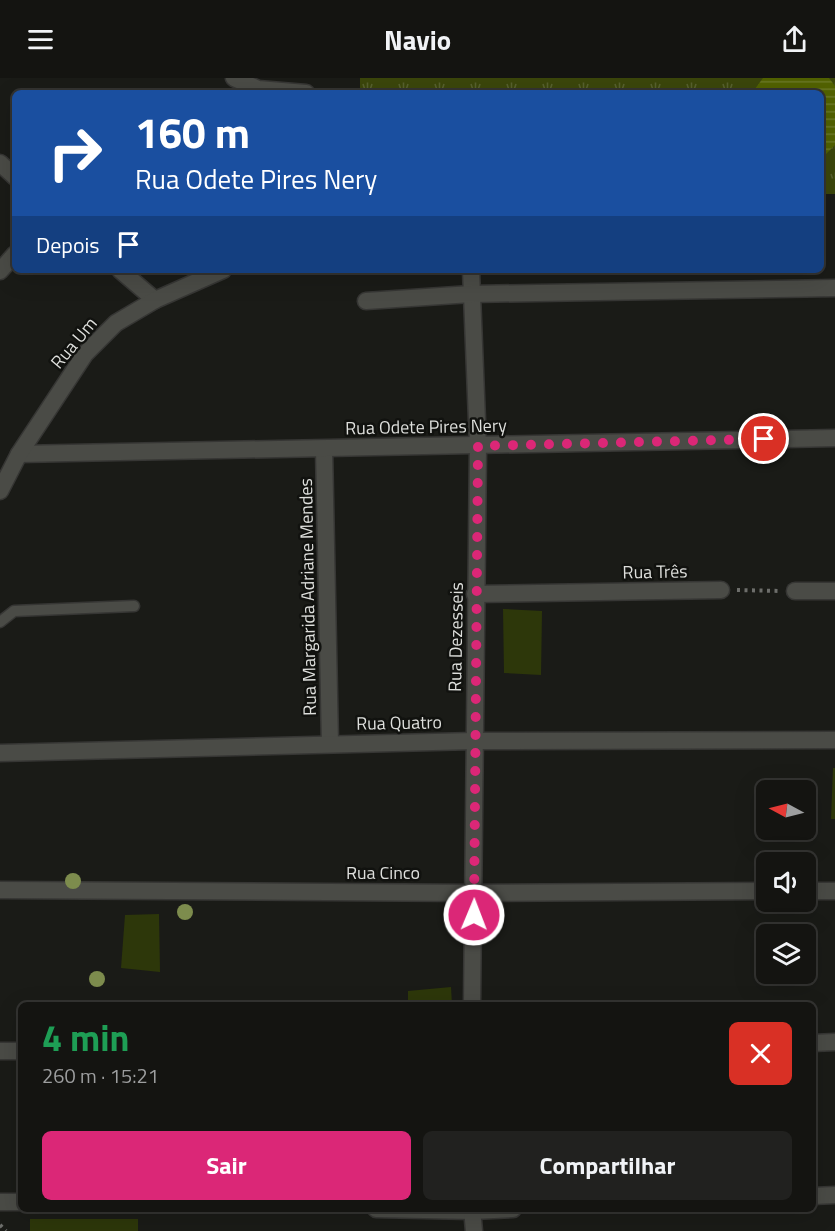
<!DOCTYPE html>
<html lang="pt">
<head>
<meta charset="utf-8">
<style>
  body { margin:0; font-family:"Titillium Web",sans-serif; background:#21211f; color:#f1f3f6; height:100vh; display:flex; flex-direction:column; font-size:22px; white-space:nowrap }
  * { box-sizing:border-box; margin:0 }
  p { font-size:20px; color:#9d9e9f }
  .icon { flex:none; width:33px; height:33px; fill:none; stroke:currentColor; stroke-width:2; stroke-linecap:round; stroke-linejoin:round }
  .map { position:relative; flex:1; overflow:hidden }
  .details { position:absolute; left:18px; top:924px; width:798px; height:210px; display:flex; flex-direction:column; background:#141411; border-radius:9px; box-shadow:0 6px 24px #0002,0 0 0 2px #333331 }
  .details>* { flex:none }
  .guide { position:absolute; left:12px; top:12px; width:812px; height:183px; border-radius:9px; box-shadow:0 6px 24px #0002,0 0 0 2px #333331; background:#1a4fa0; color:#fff; overflow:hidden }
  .needle { width:39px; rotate:277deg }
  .buttons { position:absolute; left:756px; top:702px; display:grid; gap:12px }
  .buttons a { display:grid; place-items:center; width:60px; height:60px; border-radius:9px; background:#141411; box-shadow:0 6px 24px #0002,0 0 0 2px #333331; font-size:30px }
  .pin { position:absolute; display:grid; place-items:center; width:51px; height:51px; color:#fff; margin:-26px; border:3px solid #fff; border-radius:50%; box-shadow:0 2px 6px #0007 }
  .me { position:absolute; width:66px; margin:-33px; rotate:1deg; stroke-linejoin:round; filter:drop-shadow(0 0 4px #0008) }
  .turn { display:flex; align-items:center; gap:21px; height:126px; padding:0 24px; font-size:27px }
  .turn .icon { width:78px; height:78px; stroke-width:2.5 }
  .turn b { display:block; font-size:42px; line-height:51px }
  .then { display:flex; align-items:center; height:57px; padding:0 24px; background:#0003; gap:12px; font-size:22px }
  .round { display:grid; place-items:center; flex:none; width:63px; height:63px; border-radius:9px; background:#21211f }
  .overview { display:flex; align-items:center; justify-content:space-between; height:102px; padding:0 24px }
  h1 { font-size:36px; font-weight:700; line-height:45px; color:#1e9e55 }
  .button { display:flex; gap:12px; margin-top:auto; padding:12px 24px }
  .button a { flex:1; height:69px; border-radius:9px; background:#db2777; color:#fff; font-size:24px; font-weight:700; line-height:69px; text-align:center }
  .button a+a { background:#21211f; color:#f1f3f6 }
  header { display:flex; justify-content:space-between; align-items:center; height:78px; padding:0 24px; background:#141411; font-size:27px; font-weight:700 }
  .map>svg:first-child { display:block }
  .park { fill:url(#park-tufts) }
  .water { fill:url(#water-rules) }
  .building { fill:#2d370a }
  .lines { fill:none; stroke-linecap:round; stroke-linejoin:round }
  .service-casing { stroke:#363634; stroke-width:13 }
  .minor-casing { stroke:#363634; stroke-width:19 }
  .path { stroke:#6d6e6b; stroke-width:4; stroke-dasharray:3 4.5; stroke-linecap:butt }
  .service { stroke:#4a4b46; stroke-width:10 }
  .minor { stroke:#4a4b46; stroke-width:16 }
  .tree { fill:#7d8c4d }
  .route { stroke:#db2777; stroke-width:10; stroke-dasharray:0 18 }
  .labels { text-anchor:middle; stroke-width:5; stroke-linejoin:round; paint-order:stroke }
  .street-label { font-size:18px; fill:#dedfdc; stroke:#11120f }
</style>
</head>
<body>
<header><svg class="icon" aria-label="menu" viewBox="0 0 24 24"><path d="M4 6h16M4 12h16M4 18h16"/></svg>Navio<svg class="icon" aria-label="share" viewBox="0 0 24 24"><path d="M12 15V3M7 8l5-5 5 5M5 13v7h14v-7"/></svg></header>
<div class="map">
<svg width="835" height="1153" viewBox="0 0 835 1153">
  <defs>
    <pattern id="park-tufts" width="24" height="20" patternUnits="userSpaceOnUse" patternTransform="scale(1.5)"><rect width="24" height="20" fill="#3b460b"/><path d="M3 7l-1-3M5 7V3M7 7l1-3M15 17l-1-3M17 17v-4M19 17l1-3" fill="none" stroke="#57602e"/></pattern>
    <pattern id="water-rules" width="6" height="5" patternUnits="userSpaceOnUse" patternTransform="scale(1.5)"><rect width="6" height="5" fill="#516100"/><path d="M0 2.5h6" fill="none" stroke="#6a7725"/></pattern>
  </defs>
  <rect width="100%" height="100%" fill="#1a1b17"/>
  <polygon class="park" points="360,0 835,0 835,116 821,116 820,15 360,15"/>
  <polygon class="water" points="763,0 829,0 835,8 835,67 826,76 821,80 820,15 752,15"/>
  <g class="building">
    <polygon points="503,531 542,533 541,597 504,595"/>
    <polygon points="833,690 835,690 835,741 831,741"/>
    <polygon points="159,836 160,894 121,890 125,837"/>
    <polygon points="451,909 452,927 408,927 408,913"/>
    <rect x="30" y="1141" width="108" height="12"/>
  </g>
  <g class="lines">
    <g class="service-casing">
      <polyline id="service" points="0,544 14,533 134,528"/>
    </g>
    <g class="minor-casing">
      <g id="minor">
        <polyline points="234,0 258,11 306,15"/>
        <polyline points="0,85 15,99"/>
        <polyline points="120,192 155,222"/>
        <polyline points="471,192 478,368 472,927"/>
        <polyline points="0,193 15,176"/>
        <polyline points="366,223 471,216 835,210"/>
        <polyline points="324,371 330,666"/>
        <polyline points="19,376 835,360"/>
        <polyline points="0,413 19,376 85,276 116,245 155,222 223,192"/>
        <polyline points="795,513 835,513"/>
        <polyline points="475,516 721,512"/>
        <polyline points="0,675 474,663 835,662"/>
        <polyline points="0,812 475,815 766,813"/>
        <polyline points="806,813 835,813"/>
        <polyline points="813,965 835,964"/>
        <polyline points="0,973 21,973"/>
        <polyline points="813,1118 835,1117"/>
        <polyline points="0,1124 21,1124"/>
        <polyline points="376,1131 472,1133 513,1131"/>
        <polyline points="472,1131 474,1153"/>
      </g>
    </g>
    <g class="path">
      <polyline points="737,512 781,513"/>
      <polyline points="0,1147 6,1153"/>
    </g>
    <use href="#service" class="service"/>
    <use href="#minor" class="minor"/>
  </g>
  <g class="tree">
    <circle cx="73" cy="803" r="8"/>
    <circle cx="185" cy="834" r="8"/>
    <circle cx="97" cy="901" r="8"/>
  </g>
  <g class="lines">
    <polyline class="route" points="474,837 478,368 764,361"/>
  </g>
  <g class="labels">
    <g class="street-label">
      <text transform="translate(74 265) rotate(-50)" y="6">Rua Um</text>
      <text transform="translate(426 349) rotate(-1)" y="6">Rua Odete Pires Nery</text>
      <text transform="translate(655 494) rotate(-1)" y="6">Rua Três</text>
      <text transform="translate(308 519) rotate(-91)" y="6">Rua Margarida Adriane Mendes</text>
      <text transform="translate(456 559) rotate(-89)" y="6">Rua Dezesseis</text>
      <text transform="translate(399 645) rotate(-1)" y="6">Rua Quatro</text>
      <text x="383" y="801">Rua Cinco</text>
    </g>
  </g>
</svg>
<div class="buttons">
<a><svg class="needle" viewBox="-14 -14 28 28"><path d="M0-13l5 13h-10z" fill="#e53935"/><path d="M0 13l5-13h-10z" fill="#9d9e9f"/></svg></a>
<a><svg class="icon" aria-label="sound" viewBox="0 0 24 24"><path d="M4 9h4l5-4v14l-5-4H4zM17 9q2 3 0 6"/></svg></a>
<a><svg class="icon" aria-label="layers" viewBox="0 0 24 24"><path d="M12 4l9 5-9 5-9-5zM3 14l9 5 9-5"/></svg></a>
</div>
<div class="pin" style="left:764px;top:361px;background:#d93025"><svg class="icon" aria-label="arrive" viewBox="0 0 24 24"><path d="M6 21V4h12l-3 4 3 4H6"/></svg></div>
<svg class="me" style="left:474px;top:837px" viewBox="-20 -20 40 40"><circle r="17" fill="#db2777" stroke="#fff" stroke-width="3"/><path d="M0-11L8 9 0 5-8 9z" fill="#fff"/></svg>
<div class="guide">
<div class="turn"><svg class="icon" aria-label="right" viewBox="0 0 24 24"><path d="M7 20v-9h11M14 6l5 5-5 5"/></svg><div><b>160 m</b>Rua Odete Pires Nery</div></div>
<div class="then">Depois<svg class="icon" aria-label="arrive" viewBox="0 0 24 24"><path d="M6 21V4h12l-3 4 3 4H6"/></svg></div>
</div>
<section class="details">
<div class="overview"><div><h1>4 min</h1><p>260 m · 15:21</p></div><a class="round" style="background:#d93025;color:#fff"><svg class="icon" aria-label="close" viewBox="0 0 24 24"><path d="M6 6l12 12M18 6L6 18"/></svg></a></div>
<div class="button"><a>Sair</a><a>Compartilhar</a></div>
</section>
</div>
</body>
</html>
